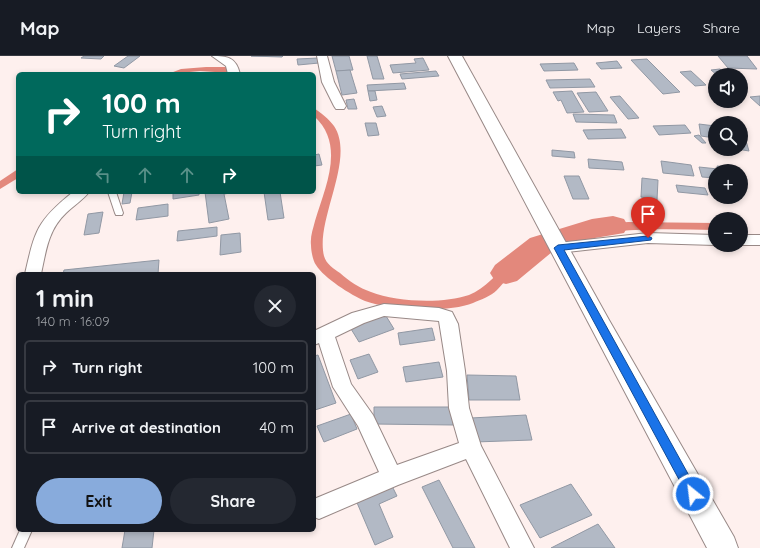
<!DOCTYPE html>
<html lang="en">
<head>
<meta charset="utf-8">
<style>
  body { margin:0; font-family:Quicksand,sans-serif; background:#242831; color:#f1f3f6; height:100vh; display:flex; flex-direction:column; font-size:15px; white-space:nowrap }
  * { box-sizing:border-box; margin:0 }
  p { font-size:13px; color:#9ea1a6 }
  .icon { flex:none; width:22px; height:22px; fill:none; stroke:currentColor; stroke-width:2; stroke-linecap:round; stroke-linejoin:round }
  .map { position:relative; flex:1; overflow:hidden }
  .side { position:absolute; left:16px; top:216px; width:300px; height:260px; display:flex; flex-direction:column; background:#171b24; border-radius:6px; box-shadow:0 2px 6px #0003 }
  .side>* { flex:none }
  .banner { position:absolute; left:16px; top:16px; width:300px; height:122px; border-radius:6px; box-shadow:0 2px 6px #0003; background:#00695c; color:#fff; overflow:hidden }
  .controls { position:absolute; left:708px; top:12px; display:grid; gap:8px }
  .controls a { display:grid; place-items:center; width:40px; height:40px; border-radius:50%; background:#171b24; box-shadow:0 2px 6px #0003; font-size:20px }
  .pin { position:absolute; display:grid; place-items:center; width:34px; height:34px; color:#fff; margin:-41px -17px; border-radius:50% 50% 50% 0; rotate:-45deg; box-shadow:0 0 4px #0007 }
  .pin .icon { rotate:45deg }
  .me { position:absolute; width:44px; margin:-22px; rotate:331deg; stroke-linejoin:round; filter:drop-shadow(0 0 3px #0008) }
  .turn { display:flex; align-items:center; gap:14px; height:84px; padding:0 20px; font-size:18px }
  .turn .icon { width:52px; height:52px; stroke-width:2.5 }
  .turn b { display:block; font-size:28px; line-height:34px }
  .lanes { display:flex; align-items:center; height:38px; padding:0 20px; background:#0003; justify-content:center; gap:20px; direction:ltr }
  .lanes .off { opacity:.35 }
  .round { display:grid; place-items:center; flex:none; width:42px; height:42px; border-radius:21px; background:#242831 }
  .head { display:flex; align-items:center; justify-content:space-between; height:68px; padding:0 20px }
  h1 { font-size:24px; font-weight:800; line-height:30px }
  .cta { display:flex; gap:8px; margin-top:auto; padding:8px 20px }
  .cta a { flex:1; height:46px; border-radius:24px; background:#88abdc; color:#111; font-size:16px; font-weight:800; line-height:46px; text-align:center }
  .cta a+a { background:#242831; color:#f1f3f6 }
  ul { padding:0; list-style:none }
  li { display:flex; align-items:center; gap:12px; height:54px; margin:0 8px 6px; padding:0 12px; border:2px solid #363941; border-radius:6px }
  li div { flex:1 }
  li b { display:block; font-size:15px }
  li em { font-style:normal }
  header { display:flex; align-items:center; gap:24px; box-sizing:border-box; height:56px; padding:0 20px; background:#171b24; border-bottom:1px solid #363941 }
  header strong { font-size:19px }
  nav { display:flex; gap:22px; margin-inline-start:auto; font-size:14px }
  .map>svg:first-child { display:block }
  .water { fill:#e3887c }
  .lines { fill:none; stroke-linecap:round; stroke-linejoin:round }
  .river { fill:#e3887c; fill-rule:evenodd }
  .building { fill:#b2b9c5; stroke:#9198a4 }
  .lane-casing { stroke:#988987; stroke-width:2 }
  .street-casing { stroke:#988987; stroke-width:2 }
  .primary-casing { stroke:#988987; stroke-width:2 }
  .lane { fill:#fff; fill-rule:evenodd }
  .street { fill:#fff; fill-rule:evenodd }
  .primary { fill:#fff; fill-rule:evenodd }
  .route { fill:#1a73e8; stroke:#114b97 }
</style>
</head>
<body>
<header>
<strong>Map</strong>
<nav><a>Map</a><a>Layers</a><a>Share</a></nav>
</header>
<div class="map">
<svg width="760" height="492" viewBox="0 0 760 492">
  <rect width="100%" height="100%" fill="#fef0ee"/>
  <g class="water">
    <polygon points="206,11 229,11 230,17 200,15 168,18 181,13"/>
    <path d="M314,52C321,57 329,63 334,70C356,103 315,164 324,200C326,208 334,213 340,217C349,225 359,232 371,236C396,246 443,248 469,239C490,230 505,208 522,194C528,190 534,187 541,184L545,193C536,199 527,202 519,209C511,217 505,226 497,234C491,240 480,244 473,247C449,257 389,254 365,245C351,239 324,222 316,209C313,205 311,195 311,189C310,181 313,173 315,165C325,131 346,89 314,60Z"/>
    <polygon points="18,113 18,122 0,133 0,125"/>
    <path d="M628,166L715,167V174C666,173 617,171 569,183L566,175L578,171Z"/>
  </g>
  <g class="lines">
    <polygon class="river" points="613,160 624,163 628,170 624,177 595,182 552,196 517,225 506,228 495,225 490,217 495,209 530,182 592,163"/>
  </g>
  <g class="building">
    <polygon points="84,0 104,0 101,3 81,2"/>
    <polygon points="128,0 140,0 124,12 114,10"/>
    <polygon points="251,0 283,0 282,1"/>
    <polygon points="332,0 349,0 353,14 336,15"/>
    <polygon points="367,0 377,0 384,23 373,23"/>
    <polygon points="718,0 747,0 757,13 728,12"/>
    <polygon points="318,2 319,7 298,9 297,3"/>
    <polygon points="423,2 429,14 393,17 390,9 416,7 414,3"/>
    <polygon points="647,3 680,36 663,38 631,4"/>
    <polygon points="617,5 622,12 601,13 596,7"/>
    <polygon points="574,7 578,14 544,15 540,8"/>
    <polygon points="720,13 727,19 717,19 711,14"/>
    <polygon points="350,14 357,37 342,39 336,15"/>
    <polygon points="436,15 439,20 402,23 400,18"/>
    <polygon points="691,15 706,29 695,30 680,16"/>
    <polygon points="590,23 595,31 550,32 546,24"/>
    <polygon points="404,27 406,33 368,35 367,29"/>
    <polygon points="368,35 375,35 377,44 370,45"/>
    <polygon points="572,35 584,56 567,57 561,44 558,45 553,36"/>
    <polygon points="596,36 608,55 589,56 577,37"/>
    <polygon points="620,40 639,62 628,63 610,41"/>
    <polygon points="760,40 760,50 750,41"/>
    <polygon points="354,43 357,53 348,53 346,44"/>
    <polygon points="382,50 386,60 377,61 373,51"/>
    <polygon points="573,58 614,59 617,67 576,66"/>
    <polygon points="365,67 376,67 379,79 368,80"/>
    <polygon points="699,68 715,70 715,82 701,80"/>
    <polygon points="685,69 691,77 659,79 653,70"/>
    <polygon points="621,73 626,82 588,83 583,74"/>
    <polygon points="699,79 706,87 702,87 694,80"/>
    <polygon points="741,85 746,85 749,95 737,93 741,93"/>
    <polygon points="552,94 574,96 575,102 552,100"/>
    <polygon points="319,98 322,109 314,110 314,99"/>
    <polygon points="588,103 622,106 624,114 589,112"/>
    <polygon points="661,105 691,109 694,120 663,117"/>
    <polygon points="717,110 737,112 738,115 715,115 715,122 702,121 699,111 718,113"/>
    <polygon points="564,120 579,120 589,143 573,143"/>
    <polygon points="642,122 658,124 657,144 641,141"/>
    <polygon points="676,129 705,132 708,139 678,136"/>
    <polygon points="124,136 132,136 130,147 122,148"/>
    <polygon points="173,136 199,136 199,139 173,143"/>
    <polygon points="205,136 236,136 224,138 229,163 209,167"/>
    <polygon points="264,136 280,136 284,162 268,164"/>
    <polygon points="168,148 168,160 136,164 138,152"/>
    <polygon points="103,156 99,177 84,179 88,158"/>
    <polygon points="217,171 217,180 177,185 178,175"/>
    <polygon points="240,177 241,196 220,199 221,179"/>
    <polygon points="159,204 158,218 63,218 64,214"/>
    <polygon points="383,255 394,273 359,286 348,268"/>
    <polygon points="432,272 435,284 400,289 398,277"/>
    <polygon points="369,298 378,316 358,323 350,304"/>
    <polygon points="318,299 336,347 315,354 314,300"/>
    <polygon points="439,306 443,321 406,326 403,311"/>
    <polygon points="467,319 516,320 520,344 469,344"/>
    <polygon points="374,351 451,351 453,369 374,368"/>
    <polygon points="351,358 357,373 324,386 317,370"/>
    <polygon points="526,359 532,384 475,386 471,362"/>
    <polygon points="439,424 475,492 453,492 422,431"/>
    <polygon points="391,428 397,440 379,448 393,481 375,489 355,442"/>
    <polygon points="571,428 592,459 540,482 520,449"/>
    <polygon points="598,468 615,492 551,492"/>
    <polygon points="125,474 154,474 152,492 122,492"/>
  </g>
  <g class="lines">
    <g class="lane-casing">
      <g id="lane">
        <polygon points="108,136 116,136 123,157 122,159 116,159 115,157"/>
        <polygon points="20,474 32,474 24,492 12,492"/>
      </g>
    </g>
    <g class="street-casing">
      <g id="street">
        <path d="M212,0C227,0 236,1 240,18H228L226,10Z"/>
        <polygon points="317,0 327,0 334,26 346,50 344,53 336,53 334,50 322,26"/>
        <path d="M73,136H89C83,144 73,150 66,157C48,174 46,195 41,218H25C35,174 37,165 73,136Z"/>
        <polygon points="648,177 715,179 715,189 648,187 558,197 552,196 550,192 552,188 558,187"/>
        <rect x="741" y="179" width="19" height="10"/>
        <path d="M384,248L439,252L452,256L458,268L465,315L469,352L481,390L534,492H510L466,403L398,429L319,463L314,461V443L379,416L358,370L333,331L319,287L314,289V275L352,257ZM384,260L439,265L447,315L449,352L459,387L397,409L373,359L351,328L335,281L364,267Z"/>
      </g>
    </g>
    <g class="primary-casing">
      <polygon id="primary" points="448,0 462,0 609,264 734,481 738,492 707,492"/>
    </g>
    <use href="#lane" class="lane"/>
    <use href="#street" class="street"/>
    <use href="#primary" class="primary"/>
  </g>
  <polygon class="route" points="648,180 652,182 651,184 564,194 697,434 699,438 697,442 693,443 689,442 554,192 558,189"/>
</svg>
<div class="controls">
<a><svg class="icon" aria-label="sound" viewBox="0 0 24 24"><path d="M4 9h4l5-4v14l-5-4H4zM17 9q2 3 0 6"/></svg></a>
<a><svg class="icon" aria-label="search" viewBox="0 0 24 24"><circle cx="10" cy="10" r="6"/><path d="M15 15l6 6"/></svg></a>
<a>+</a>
<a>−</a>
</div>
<div class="pin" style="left:648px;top:182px;background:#d93025"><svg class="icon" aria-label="arrive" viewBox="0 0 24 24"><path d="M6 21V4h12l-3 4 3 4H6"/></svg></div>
<svg class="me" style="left:693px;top:438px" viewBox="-20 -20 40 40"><circle r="17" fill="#1a73e8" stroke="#fff" stroke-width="3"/><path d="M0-11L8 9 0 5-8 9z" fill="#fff"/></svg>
<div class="banner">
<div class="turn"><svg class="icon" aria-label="right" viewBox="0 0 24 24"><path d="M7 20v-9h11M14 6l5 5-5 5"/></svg><div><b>100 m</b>Turn right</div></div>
<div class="lanes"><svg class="icon off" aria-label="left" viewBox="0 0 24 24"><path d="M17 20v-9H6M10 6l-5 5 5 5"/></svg><svg class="icon off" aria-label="ahead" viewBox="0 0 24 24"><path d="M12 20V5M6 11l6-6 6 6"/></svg><svg class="icon off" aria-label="ahead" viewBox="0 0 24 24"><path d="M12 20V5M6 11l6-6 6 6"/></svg><svg class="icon" aria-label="right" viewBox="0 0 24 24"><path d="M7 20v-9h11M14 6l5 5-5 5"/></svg></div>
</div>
<section class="side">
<div class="head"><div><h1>1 min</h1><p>140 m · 16:09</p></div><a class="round"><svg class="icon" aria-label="close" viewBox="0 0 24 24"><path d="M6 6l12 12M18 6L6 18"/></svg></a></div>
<ul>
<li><svg class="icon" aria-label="right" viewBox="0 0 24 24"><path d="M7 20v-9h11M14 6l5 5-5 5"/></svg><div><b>Turn right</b></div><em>100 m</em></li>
<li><svg class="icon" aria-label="arrive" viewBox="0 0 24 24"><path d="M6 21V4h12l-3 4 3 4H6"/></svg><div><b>Arrive at destination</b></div><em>40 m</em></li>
</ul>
<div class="cta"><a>Exit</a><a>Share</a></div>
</section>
</div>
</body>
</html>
